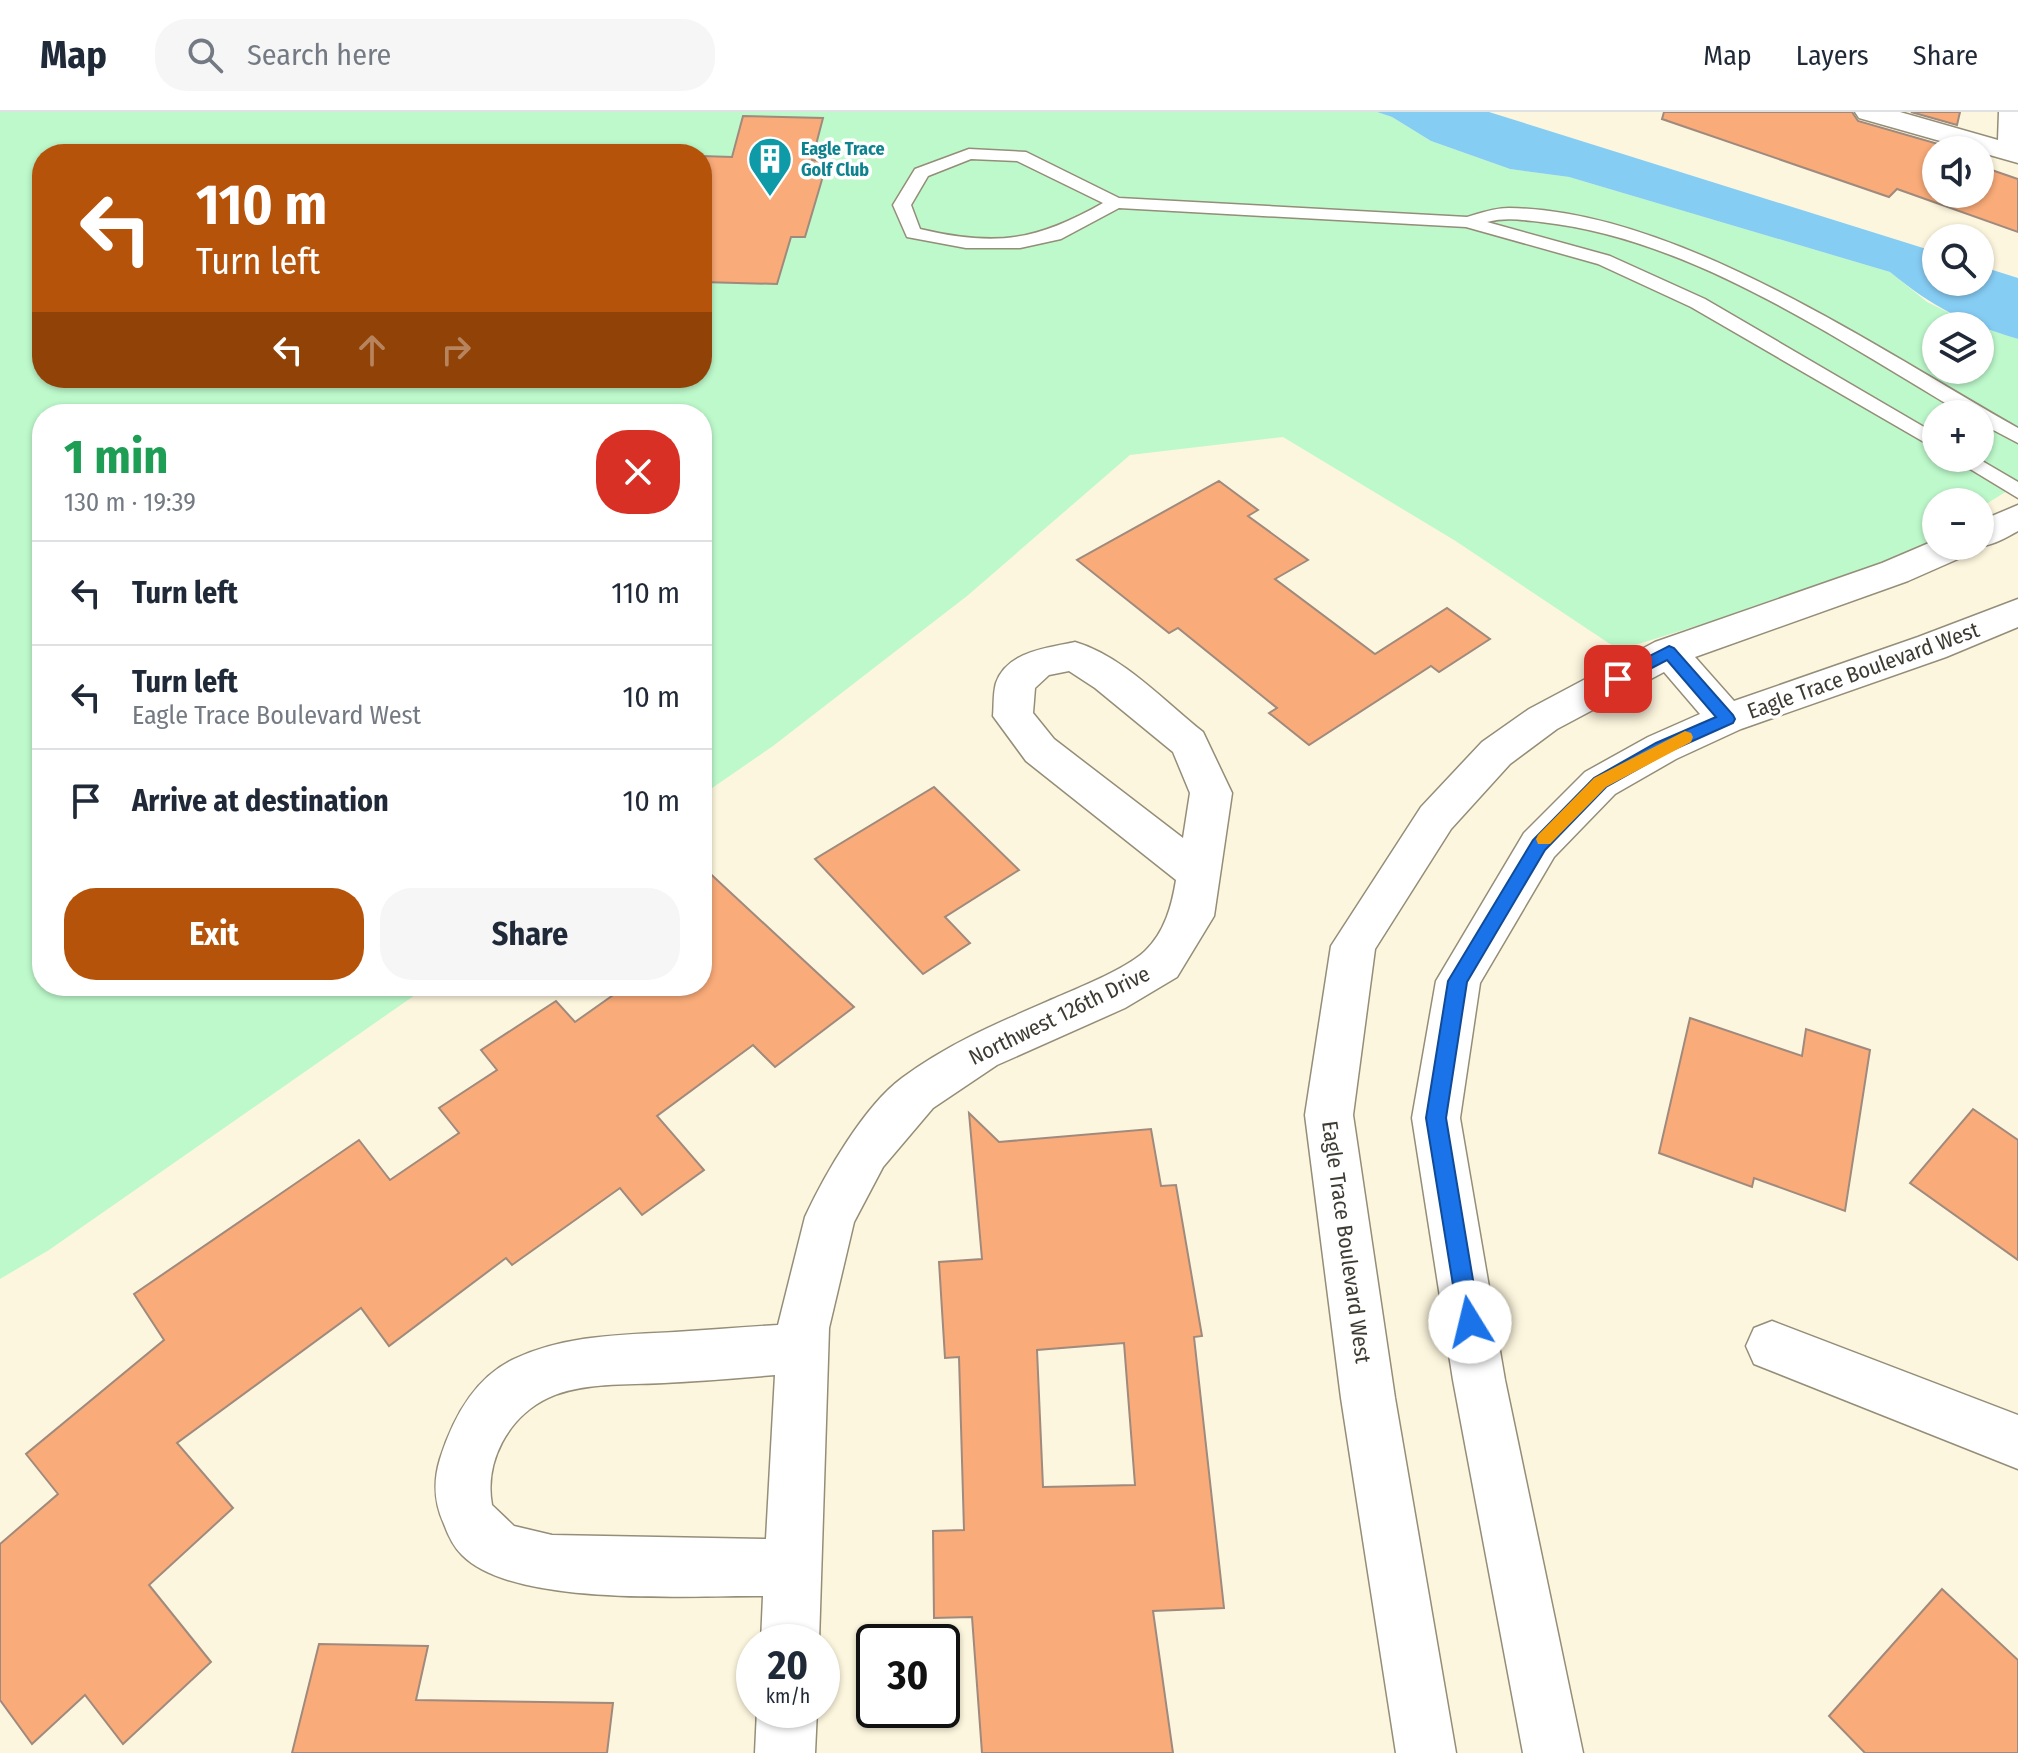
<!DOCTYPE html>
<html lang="en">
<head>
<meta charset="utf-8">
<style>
  body { margin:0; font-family:"Fira Sans Condensed",sans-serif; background:#f6f6f7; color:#1f2937; height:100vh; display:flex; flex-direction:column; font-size:30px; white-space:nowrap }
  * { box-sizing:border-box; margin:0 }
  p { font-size:26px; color:#747a83 }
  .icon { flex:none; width:44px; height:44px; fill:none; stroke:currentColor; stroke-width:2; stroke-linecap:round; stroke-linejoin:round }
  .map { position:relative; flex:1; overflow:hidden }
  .drawer { position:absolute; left:32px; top:292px; width:680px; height:592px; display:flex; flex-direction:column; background:#fff; border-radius:32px; box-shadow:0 2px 6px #0004 }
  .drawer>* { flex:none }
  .hud { position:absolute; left:32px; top:32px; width:680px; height:244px; border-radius:32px; box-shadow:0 2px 6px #0004; background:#b45309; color:#fff; overflow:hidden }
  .tools { position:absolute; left:1922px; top:24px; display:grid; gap:16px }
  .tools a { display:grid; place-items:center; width:72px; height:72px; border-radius:50%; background:#fff; box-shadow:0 2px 6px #0004; font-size:40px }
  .speed { position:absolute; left:736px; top:1512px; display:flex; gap:16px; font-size:40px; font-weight:700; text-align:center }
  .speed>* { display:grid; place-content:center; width:104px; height:104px; border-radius:50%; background:#fff; box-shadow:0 2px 6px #0004; line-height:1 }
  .speed small { font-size:20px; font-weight:400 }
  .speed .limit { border:4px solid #111; border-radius:12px; background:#fff; color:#111 }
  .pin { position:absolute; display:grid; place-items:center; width:68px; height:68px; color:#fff; margin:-34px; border-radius:16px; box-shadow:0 4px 12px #0006 }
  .me { position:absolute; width:88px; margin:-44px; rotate:351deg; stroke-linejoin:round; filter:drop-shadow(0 0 6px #0008) }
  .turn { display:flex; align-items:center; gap:28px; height:168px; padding:0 32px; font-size:36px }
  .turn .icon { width:104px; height:104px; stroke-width:2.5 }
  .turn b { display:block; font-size:56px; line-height:68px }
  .lanes { display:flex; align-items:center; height:76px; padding:0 32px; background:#0003; justify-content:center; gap:40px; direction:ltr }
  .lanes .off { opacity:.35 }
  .round { display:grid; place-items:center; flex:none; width:84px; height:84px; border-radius:32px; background:#f6f6f7 }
  .headline { display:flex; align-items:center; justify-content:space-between; height:136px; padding:0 32px }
  h1 { font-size:48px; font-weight:700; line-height:60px; color:#1e9e55 }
  .primary-button { display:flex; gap:16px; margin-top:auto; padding:16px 32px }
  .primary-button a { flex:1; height:92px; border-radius:32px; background:#b45309; color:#fff; font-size:32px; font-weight:700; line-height:92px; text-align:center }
  .primary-button a+a { background:#f6f6f7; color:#1f2937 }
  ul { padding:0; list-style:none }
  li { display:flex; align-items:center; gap:24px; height:104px; padding:0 32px; border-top:2px solid #e0e1e3 }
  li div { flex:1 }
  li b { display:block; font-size:30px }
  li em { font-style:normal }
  header { display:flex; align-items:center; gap:48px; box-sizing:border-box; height:112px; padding:0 40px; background:#fff; border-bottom:2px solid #e0e1e3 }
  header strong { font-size:38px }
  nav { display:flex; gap:44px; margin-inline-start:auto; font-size:28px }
  .search { width:560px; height:72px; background:#f6f6f7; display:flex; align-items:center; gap:20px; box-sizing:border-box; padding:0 28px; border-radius:32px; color:#747a83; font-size:30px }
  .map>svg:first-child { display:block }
  .green { fill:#bdf9cb; fill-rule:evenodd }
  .water { fill:#86cdf4 }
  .building { fill:#f9ab79; stroke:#9f8a7d; stroke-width:2; fill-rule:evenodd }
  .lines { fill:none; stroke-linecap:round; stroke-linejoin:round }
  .lane-casing { stroke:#948d78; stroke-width:3 }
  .street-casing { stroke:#948d78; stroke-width:3 }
  .lane { fill:#fff; fill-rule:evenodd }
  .street { fill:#fff; fill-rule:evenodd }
  .route { fill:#1a73e8; stroke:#114b97; stroke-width:2 }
  .slow { fill:#f59e0b }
  .labels { text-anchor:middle; stroke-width:7; stroke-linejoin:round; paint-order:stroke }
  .far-culture-label { font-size:18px; font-weight:bold; fill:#0d838f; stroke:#fff; text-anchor:start }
  .street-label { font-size:22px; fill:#3e3b32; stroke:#fff }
</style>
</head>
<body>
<header>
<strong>Map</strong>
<div class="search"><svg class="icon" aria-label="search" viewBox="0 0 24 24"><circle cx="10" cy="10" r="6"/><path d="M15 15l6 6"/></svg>Search here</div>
<nav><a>Map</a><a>Layers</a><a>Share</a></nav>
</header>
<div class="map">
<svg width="2018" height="1641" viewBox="0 0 2018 1641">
  <rect width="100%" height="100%" fill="#fdf6de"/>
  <path class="green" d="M0,0H1377L1392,5L1431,29L1510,57L1569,65L1890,160L1927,190L1976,214H1936V258H1980V215L2018,227V372L1980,396V390H1936V425L1893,453L1619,538L1454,428L1283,325L1130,343L967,484L773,634L702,683V302H42V874H428L49,1138L0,1167ZM42,42H702V266H42ZM1936,302H1980V346H1936Z"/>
  <path class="water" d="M1377,0H1489L1936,140V170H1980V154L2018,166V227C1965,211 1934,196 1890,160L1569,65L1510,57L1431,29L1392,5Z"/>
  <g class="building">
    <polygon points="1664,0 1852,0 1858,9 1952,36 1936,38 1936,82 1980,82 1980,54 2018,67 2018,120 1897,77 1889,85 1662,7"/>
    <polygon points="1911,0 1960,0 1957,13"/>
    <polygon points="743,4 823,6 812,48 827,49 821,71 805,125 791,125 777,172 702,170 702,44 732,45"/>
    <polygon points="1219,369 1258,398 1248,404 1308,448 1275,467 1375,542 1447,496 1490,527 1439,560 1431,554 1309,633 1269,601 1277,596 1178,516 1169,521 1077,448"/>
    <polygon points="934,675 1019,758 945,805 970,831 923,862 815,747"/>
    <polygon points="702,754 854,895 775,955 753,933 657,1004 704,1058 642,1103 620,1076 512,1153 506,1146 389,1234 361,1196 177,1331 233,1396 149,1473 211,1550 123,1632 85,1583 32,1632 0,1588 0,1432 58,1382 26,1342 164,1228 134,1182 359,1028 390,1068 459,1021 439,996 497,958 481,938 556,889 575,910 626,874 702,874"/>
    <polygon points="1690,906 1802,944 1806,917 1870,938 1845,1099 1754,1066 1752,1075 1659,1041"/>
    <polygon points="1973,997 2018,1028 2018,1148 1910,1071"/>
    <path d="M969,1001L999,1030L1151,1017L1161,1074L1176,1073L1202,1224L1194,1225L1224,1496L1153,1499L1173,1641H982L972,1505L934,1506L933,1419L964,1418L959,1245L945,1246L939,1150L982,1147ZM1124,1231L1135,1373L1043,1375L1037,1238Z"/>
    <polygon points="1942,1477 2018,1548 2018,1641 1865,1641 1829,1604"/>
    <polygon points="319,1532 428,1534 416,1588 613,1591 607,1641 292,1641"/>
  </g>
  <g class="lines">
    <g class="lane-casing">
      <g id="lane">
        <path d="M969,37L1026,40L1119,86L1467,105C1480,101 1495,96 1509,96C1676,98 1875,235 2018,316V331L1980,311V302H1964C1836,227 1691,126 1541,110C1522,108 1506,105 1487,110L1610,144L1705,187L1936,322V337L1691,195L1598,152L1466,115L1119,96L1061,127L1020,136H966L907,125L893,93L915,57ZM971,47L1017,49L1103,91C1036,129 996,135 920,117L911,93L928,64Z"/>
        <polygon points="1952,346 1977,346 2018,370 2018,386"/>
      </g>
    </g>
    <g class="street-casing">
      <g id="street">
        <polygon points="1855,0 1900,0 1998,28 1999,0 2018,0 2018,51 1859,6"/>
        <path d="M2018,393V419C2005,426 1991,435 1976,434H1980V409Z"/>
        <polygon points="1936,428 1936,434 1972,434 1967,443 1908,469 1695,545 1734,589 1918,525 2018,487 2018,515 1946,545 1741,617 1676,647 1615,682 1554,745 1480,871 1460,1006 1505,1268 1583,1641 1523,1641 1453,1268 1412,1006 1436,869 1524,721 1585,660 1648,625 1700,602 1664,560 1557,617 1510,652 1451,717 1375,837 1353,1003 1395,1286 1456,1641 1396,1641 1341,1286 1305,1003 1331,834 1421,695 1482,630 1529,597 1655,530 1882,451"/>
        <path d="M1075,530C1123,544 1165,590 1203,620L1232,681L1214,804L1177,865L1125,896L997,953L933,996L883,1055L854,1110L829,1216L819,1530H761L763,1484C690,1483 514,1496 462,1443C453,1434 448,1423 444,1412C434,1390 433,1370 440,1347C453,1306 474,1266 514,1247C566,1223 619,1223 675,1220C709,1218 744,1215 778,1213L805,1105C825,1062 864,994 902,966C949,931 1000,910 1053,887C1078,876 1126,857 1145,839C1165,820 1172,793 1176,768L1026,649L993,604C994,594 993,581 996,571C1007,539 1048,536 1075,530ZM1069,559L1095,576L1173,640L1190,681L1183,726L1054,627L1033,601L1035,576L1049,563ZM775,1263L766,1427L552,1423L514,1414L492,1393C484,1350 508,1305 548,1286C581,1270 628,1273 664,1271C701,1269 738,1266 775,1263Z"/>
        <polygon points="1772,1209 2018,1303 2018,1357 1754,1252 1746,1234 1754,1216"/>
        <polygon points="757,1598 817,1598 815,1641 755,1641"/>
      </g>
    </g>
    <use href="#lane" class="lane"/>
    <use href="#street" class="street"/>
  </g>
  <polygon class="route" points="1669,534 1674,536 1733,603 1735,607 1733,611 1668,640 1606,675 1545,738 1467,870 1446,1006 1480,1210 1477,1217 1470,1220 1462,1217 1459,1210 1426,1006 1448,869 1533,728 1594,666 1656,631 1716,605 1667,548 1623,571 1612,571 1612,563"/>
  <polygon class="slow" points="1685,619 1691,621 1693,625 1691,630 1606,675 1550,732 1538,732 1536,727 1538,723 1594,666"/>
  <defs>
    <g id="building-pin" transform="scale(2.3)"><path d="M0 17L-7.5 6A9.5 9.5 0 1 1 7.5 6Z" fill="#0f9aa8" stroke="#fff"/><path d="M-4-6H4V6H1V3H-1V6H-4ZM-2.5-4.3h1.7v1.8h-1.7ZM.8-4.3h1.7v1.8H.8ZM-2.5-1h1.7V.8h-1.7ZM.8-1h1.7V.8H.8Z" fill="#fff"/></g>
  </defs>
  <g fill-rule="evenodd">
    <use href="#building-pin" x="770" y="47"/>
  </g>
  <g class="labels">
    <g class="far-culture-label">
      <text x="801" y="43">Eagle Trace<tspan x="801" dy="21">Golf Club</tspan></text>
    </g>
    <g class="street-label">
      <text transform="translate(1863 558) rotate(-20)" y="8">Eagle Trace Boulevard West</text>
      <text transform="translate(1059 903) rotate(-26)" y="8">Northwest 126th Drive</text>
      <text transform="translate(1347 1130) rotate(82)" y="8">Eagle Trace Boulevard West</text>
    </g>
  </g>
</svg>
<div class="tools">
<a><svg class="icon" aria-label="sound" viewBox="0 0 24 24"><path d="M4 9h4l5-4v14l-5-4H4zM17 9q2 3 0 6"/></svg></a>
<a><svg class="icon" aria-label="search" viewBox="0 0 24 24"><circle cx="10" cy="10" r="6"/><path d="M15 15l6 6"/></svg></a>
<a><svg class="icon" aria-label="layers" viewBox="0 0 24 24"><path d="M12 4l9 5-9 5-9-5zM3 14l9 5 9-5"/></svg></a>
<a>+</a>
<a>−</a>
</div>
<div class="speed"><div>20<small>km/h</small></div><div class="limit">30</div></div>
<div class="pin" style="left:1618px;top:567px;background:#d93025"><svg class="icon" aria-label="arrive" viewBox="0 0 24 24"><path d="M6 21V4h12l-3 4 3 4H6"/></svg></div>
<svg class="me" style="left:1470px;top:1210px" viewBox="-20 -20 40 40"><circle r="19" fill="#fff"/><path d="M0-13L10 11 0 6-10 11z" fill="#1a73e8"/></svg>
<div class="hud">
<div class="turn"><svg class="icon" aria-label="left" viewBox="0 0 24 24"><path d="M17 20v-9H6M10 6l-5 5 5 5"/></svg><div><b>110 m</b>Turn left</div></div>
<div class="lanes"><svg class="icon" aria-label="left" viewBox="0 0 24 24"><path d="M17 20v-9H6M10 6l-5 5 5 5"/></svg><svg class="icon off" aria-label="ahead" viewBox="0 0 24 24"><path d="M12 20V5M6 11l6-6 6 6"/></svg><svg class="icon off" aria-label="right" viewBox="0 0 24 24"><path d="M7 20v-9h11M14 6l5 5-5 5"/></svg></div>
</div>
<section class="drawer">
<div class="headline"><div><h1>1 min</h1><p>130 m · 19:39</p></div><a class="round" style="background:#d93025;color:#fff"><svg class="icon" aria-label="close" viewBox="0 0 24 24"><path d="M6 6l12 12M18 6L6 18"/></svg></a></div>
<ul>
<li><svg class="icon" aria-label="left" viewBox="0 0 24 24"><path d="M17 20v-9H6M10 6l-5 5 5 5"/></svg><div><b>Turn left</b></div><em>110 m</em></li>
<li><svg class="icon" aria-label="left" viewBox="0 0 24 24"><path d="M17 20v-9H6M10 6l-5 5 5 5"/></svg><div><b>Turn left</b><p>Eagle Trace Boulevard West</p></div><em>10 m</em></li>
<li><svg class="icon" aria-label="arrive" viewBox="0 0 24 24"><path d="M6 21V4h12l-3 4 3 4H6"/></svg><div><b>Arrive at destination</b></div><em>10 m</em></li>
</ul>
<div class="primary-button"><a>Exit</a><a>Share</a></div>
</section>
</div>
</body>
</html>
